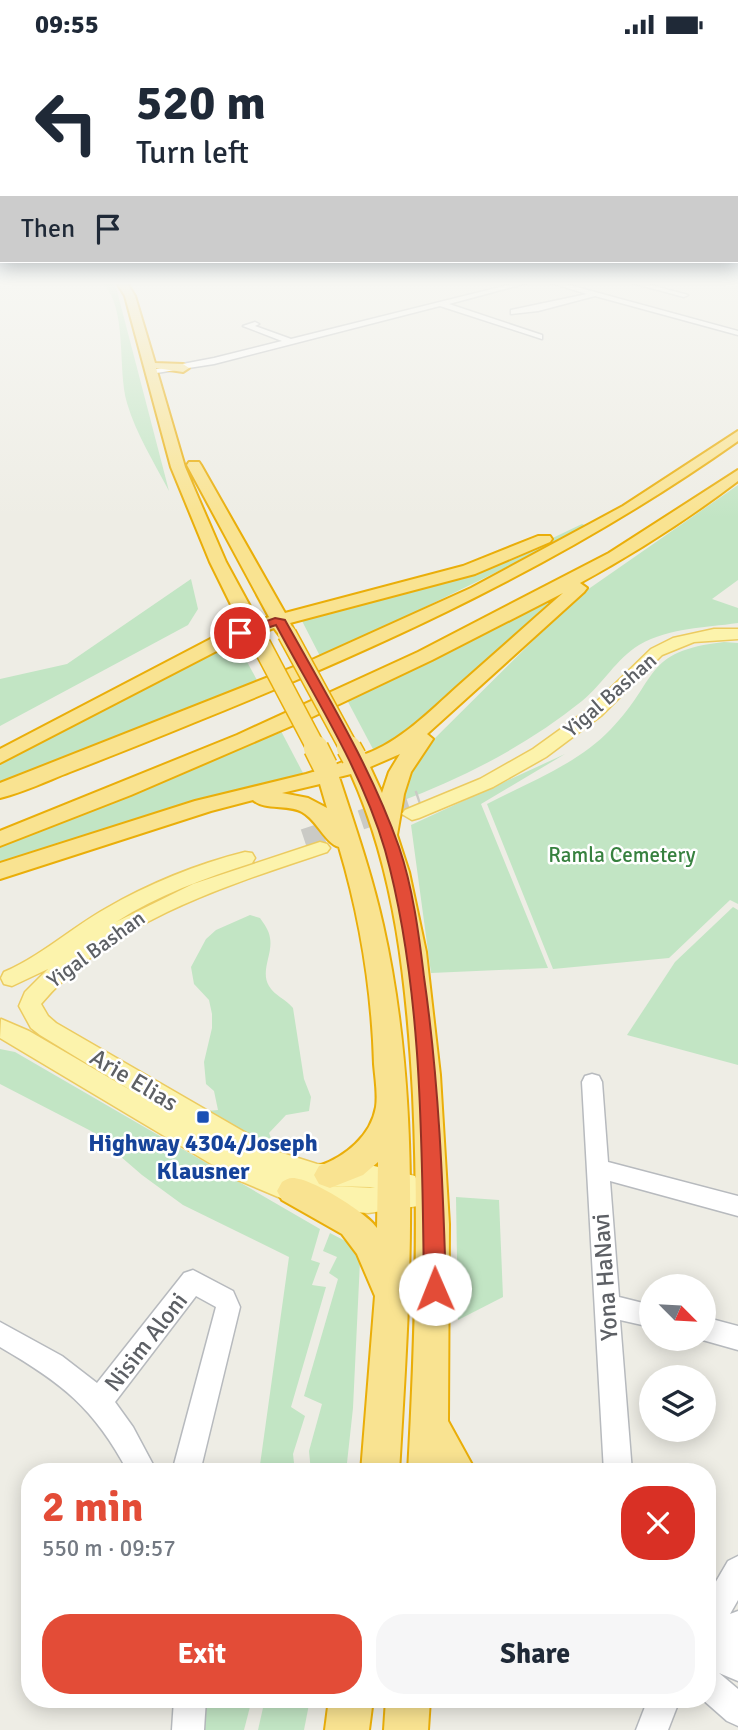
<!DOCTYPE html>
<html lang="en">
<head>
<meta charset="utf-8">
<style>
  body { margin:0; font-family:Signika,sans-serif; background:#f6f6f7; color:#1f2937; height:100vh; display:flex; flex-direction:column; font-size:26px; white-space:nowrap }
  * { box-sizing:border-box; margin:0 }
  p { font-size:23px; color:#747a83 }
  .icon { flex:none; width:38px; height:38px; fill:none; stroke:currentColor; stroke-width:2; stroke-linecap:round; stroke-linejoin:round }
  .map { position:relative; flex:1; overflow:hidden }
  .side { position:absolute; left:21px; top:1414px; width:695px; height:245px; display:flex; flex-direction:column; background:#fff; border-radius:28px; box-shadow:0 4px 18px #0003 }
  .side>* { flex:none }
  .guide { position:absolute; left:0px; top:0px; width:738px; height:214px; box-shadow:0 4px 18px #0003; background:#fff; color:#1f2937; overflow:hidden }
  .needle { width:46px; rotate:114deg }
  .tools { position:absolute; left:639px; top:1225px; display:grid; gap:14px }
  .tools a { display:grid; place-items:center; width:77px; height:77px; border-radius:50%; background:#fff; box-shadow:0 4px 18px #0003; font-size:35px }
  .pin { position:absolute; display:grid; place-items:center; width:60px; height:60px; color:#fff; margin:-30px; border:4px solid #fff; border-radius:50%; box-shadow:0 2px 7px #0007 }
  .me { position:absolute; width:77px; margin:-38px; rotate:359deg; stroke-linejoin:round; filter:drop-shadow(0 0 5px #0008) }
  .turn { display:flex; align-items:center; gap:24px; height:147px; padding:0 21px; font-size:32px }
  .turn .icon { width:91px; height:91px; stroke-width:2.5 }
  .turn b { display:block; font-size:49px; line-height:60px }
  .then { display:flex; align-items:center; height:66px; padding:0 21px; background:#0003; gap:14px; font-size:26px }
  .round { display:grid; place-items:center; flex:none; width:74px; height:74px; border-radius:28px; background:#f6f6f7 }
  .headline { display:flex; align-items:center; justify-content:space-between; height:119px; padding:0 21px }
  h1 { font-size:42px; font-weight:700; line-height:52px; color:#e34c37 }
  .cta { display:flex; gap:14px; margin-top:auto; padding:14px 21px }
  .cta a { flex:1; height:80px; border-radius:28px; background:#e34c37; color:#fff; font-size:28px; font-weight:700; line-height:80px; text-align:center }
  .cta a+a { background:#f6f6f7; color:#1f2937 }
  .status { display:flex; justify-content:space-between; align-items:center; height:49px; padding:0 35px; background:#fff; direction:ltr }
  .status svg { height:19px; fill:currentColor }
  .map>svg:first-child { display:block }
  .green { fill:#c2e5c4 }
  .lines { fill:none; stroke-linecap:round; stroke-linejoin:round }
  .major-tunnel { stroke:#cacac5; stroke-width:20; stroke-dasharray:20 10; stroke-linecap:butt }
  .minor-casing { stroke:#b7babe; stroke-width:3 }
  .major-casing { stroke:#eccb60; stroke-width:3 }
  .highway-casing { stroke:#eaae09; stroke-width:4 }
  .minor { fill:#fff; fill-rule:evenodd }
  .major { fill:#fcf3ac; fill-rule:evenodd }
  .highway { fill:#f9e391; fill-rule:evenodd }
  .highway-bridge-far1-casing { stroke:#eaae09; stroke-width:21; stroke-linecap:butt }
  .highway-bridge-casing { stroke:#eaae09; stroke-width:27; stroke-linecap:butt }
  .highway-bridge-far1 { stroke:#f9e391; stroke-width:18 }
  .highway-bridge { stroke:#f9e391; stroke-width:24 }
  .route { fill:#e34c37; stroke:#943124; stroke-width:2 }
  .transit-dot { fill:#1a4fb4; stroke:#fff; stroke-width:2.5 }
  .labels { text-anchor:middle; stroke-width:5; stroke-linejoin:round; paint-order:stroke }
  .street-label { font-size:21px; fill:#5d6065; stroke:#fff }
  .park-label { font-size:21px; fill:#37813f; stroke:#fff }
  .near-street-label { font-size:24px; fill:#5d6065; stroke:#fff }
  .near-transit-label { font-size:24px; font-weight:bold; fill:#164399; stroke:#fff }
</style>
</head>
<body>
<div class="status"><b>09:55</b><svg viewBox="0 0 49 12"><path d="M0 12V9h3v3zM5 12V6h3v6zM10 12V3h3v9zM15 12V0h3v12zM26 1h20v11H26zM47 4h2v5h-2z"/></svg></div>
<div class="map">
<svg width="738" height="1681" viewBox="0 0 738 1681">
  <rect width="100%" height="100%" fill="#eeede5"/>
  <g class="green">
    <path d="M103,234H113L117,242L169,442C154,413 136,385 127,354C117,319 128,261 103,234Z"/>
    <path d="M738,436V531L712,550L738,559V574C704,579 671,578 639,596C616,610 603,635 582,652C527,696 466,728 399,753L412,720L424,700L577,548Z"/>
    <polygon points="582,475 589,478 321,609 301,570 500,514"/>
    <polygon points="191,530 198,560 188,576 0,677 0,630 67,615"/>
    <polygon points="552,546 563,547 407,683 374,702 347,651"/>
    <polygon points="235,591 258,633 0,733 0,712"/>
    <path d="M724,593L738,594V855L730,851L669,909L553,920L487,755C529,733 578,715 611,680C659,631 642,602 724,593Z"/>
    <polygon points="281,682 303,724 0,814 0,798"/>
    <polygon points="565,705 481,755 548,919 431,924 411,776"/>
    <polygon points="733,858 738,861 738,1016 627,986 675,913"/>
    <path d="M250,866L260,869C264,875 269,881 270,889C273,905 260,922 269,937C275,947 286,950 293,959L304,1030L311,1048L309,1062L286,1066L269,1084L275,1099L207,1062L218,1061L214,1042L206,1035L204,1013L212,979V965L209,951L194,935L191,918L206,890L216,881Z"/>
    <polygon points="0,1000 15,1003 320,1180 311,1211 320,1214 312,1236 326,1238 291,1358 305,1367 293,1405 295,1423 259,1423 289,1208 183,1156 142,1126 91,1082 0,1035"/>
    <polygon points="456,1148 499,1151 503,1248 458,1271"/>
    <polygon points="330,1184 353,1196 360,1212 353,1359 346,1423 311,1423 309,1402 322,1355 304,1347 338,1230 329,1224 337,1208 323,1202"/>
    <polygon points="206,1650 252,1650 244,1681 203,1681"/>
    <polygon points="265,1650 310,1650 304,1681 258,1681"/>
  </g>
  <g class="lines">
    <polyline class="major-tunnel" points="304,790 420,751"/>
    <g class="minor-casing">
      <g id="minor">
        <polygon points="516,234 527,234 449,255 542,286 542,290 440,257 214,315 150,325 146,322 214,309 282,292 243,277 255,273 259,275 255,277 291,290"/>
        <polygon points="551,234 562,234 738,282 738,286 595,247 538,262 511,265 511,261 587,245"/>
        <polygon points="632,234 643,234 688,246 684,248"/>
        <polygon points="592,1025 599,1027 602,1033 608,1113 738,1147 738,1167 610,1132 619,1248 651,1256 651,1278 620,1271 632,1423 604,1423 582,1033 585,1027"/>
        <path d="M193,1221L233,1242L240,1258L200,1423H172L216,1258L196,1247L115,1353L133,1378L157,1423H128C94,1359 62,1334 0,1298V1273L62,1307L97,1334L184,1224Z"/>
        <polygon points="704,1268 738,1277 738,1301 699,1290 704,1290"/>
        <polygon points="738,1507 738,1551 730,1565 738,1562 738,1632 719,1624 738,1640 738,1677 727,1672 702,1650 707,1650 707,1548 728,1512"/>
        <polygon points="174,1650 206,1650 204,1681 172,1681"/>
        <polygon points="648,1650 680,1650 668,1681 636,1681"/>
      </g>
    </g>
    <g class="major-casing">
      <g id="major">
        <polygon points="714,580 738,580 738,590 694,593 662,606 602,666 546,708 493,738 419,769 412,771 402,765 405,761 480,730 533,700 590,659 651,600 673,589"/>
        <path d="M320,793L327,795L330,799L327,803C228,836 111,872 41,955L48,967L56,974L279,1103L317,1115L370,1116L415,1127L418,1134L433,1131L443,1135L447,1143L443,1151L433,1155L368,1164L314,1160L283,1150L238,1131L0,989L1,970L29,982L137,1045L40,986L31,979L19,957L25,943L48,920L12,937L4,935L1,929L4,923C41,907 70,880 105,860C148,835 197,815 245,803L252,804L255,809L252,814C205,829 158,846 116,873L193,835ZM329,1137L370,1138L375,1139Z"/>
      </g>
    </g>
    <g class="highway-casing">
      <g id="highway">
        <polygon points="117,234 127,234 135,247 155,314 183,315 189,319 183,323 156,319 185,418 226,513 258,572 269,568 187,416 189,413 199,413 201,416 285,564 463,517 538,487 550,487 552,490 550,493 475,525 290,574 295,583 292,587 280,587 274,579 263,583 269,594 267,598 253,598 248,588 234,593 0,714 0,700 220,585 242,578 210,513 171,418 125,247"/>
        <path d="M738,382V392C567,513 386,596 193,674C152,691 111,707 70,723C47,732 24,743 0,749V734L314,610L471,539L623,457Z"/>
        <path d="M738,421V432C688,470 635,504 580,534L587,539L584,543L427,685L433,690L411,723L404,745L397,786L409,823L426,903L440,1026L449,1175L448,1372L476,1423H408C415,1297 419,1172 413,1046C407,937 396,825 351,725L339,728C355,777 372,826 383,876C423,1054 410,1243 399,1423H361L375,1247L357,1205L342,1185L282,1151L277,1142L282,1133C285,1131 289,1129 292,1129C310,1128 367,1164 377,1179L378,1113L363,1126L330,1139L319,1135L314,1126L319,1117C345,1108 371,1087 376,1058C378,1045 375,1028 374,1015C372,943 360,868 339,798C325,794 317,771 302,763C287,755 265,762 253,751L211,762L0,830V814L195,752L306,725L316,722L314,717L317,712L325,711L335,716L345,712L343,708L346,703L354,702L363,706C399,694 430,662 458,637C493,606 528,575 563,544L432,611L312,668L131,746L0,797V782L237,686L418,603L609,504ZM400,705L389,723L382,744L370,718ZM320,735L327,759L308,749L282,744Z"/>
        <polygon points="329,1650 373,1650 369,1681 325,1681"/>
        <polygon points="386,1650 430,1650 428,1681 384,1681"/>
      </g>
    </g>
    <use href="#minor" class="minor"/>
    <use href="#major" class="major"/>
    <use href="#highway" class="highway"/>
    <g class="highway-bridge-far1-casing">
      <g id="highway-bridge-far1">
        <polyline points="287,585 350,701"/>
        <polyline points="261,595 317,701"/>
      </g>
    </g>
    <g class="highway-bridge-casing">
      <g id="highway-bridge">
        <polyline points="316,699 325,717"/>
        <polyline points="349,699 354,708"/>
      </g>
    </g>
    <use href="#highway-bridge-far1" class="highway-bridge-far1"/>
    <use href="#highway-bridge" class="highway-bridge"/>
  </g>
  <linearGradient id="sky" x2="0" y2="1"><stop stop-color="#8ec0f0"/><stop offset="0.5" stop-color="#f7f7f3"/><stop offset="1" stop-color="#f7f7f3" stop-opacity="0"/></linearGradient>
  <rect width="738" height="469" fill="url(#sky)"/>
  <path class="route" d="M275,569L285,571C326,645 371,718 399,798C413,839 419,886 424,928C439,1032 443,1136 446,1240L443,1247L435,1250L427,1247L424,1240C422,1099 423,938 385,801C362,722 315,649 276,576L240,588L234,584Z"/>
  <rect class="transit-dot" x="196" y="1061" width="14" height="14" rx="3.5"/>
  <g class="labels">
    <g class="street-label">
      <text transform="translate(610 646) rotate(-41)" y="7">Yigal Bashan</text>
      <text transform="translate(96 900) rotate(-36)" y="7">Yigal Bashan</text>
    </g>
    <g class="park-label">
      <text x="622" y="813">Ramla Cemetery</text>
    </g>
    <g class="near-street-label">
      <text transform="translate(134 1031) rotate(31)" y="8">Arie Elias</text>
      <text transform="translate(605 1228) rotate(-94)" y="8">Yona HaNavi</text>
      <text transform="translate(146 1293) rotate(-52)" y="8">Nisim Aloni</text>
    </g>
    <g class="near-transit-label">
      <text x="203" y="1102">Highway 4304/Joseph<tspan x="203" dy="28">Klausner</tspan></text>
    </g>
  </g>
</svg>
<div class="tools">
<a><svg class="needle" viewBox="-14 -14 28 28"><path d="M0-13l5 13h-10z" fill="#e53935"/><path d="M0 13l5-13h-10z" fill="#747a83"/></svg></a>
<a><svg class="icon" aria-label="layers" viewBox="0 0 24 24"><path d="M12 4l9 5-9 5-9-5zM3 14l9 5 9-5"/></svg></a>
</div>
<div class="pin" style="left:240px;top:584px;background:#d93025"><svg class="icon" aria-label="arrive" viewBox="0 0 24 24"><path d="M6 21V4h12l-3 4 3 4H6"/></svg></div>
<svg class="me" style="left:435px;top:1240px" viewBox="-20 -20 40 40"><circle r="19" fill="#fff"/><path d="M0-13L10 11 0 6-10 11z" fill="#e34c37"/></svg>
<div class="guide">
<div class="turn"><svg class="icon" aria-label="left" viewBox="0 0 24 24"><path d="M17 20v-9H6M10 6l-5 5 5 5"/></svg><div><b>520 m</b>Turn left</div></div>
<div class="then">Then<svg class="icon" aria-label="arrive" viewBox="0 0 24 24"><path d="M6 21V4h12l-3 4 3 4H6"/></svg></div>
</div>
<section class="side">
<div class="headline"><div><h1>2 min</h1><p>550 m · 09:57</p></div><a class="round" style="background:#d93025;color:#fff"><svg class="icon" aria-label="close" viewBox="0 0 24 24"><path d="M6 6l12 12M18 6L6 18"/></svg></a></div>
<div class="cta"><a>Exit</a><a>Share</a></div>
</section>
</div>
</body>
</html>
